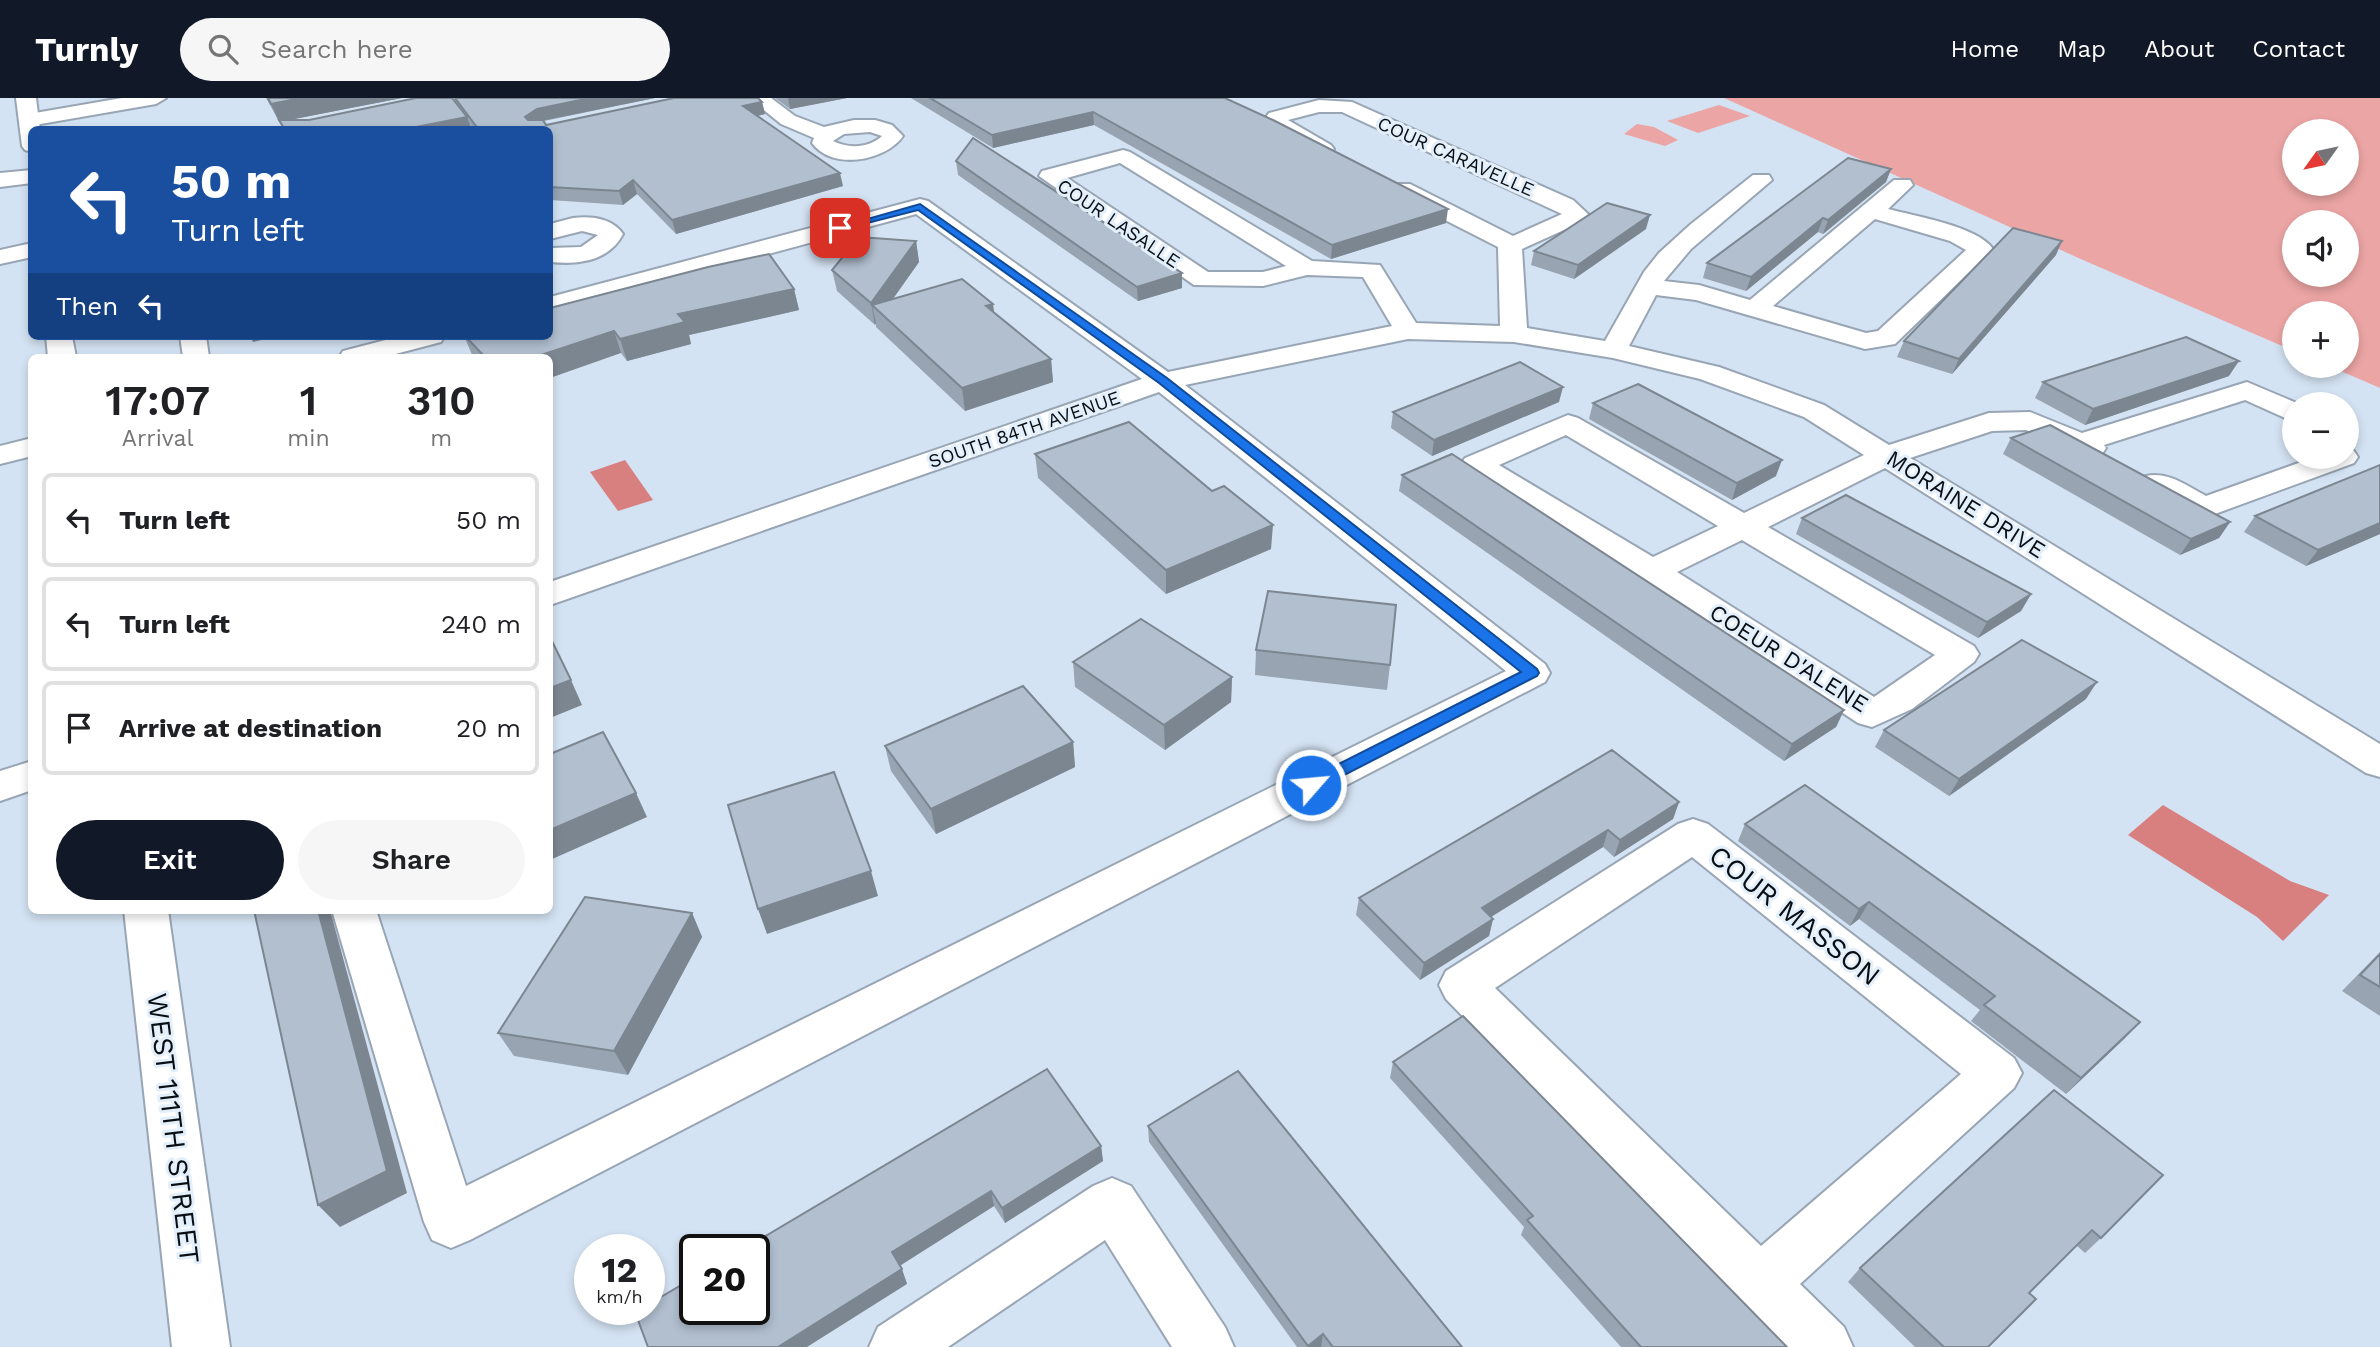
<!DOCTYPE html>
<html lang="en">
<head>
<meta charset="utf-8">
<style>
  body { margin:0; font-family:"Work Sans",sans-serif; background:#f6f6f6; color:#202124; height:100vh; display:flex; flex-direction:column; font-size:26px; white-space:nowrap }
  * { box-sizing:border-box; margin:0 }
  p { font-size:23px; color:#757577 }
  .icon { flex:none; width:38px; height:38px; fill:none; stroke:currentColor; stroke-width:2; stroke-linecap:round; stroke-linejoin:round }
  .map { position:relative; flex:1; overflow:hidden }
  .drawer { position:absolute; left:28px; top:256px; width:525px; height:560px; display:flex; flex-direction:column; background:#fff; border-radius:10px; box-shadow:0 4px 10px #0003 }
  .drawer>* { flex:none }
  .guide { position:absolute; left:28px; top:28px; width:525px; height:214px; border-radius:10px; box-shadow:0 4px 10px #0003; background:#1a4fa0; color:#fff; overflow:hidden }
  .needle { width:46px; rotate:237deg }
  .tools { position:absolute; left:2282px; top:21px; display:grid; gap:14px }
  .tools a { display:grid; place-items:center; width:77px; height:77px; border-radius:50%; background:#fff; box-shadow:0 4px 10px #0003; font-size:35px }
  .speed { position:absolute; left:574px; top:1136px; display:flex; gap:14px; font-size:35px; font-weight:700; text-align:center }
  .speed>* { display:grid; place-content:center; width:91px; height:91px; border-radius:50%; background:#fff; box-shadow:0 4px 10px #0003; line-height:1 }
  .speed small { font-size:18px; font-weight:400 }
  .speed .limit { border:4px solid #111; border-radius:10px; background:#fff; color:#111 }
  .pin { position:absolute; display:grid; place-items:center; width:60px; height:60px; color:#fff; margin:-30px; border-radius:14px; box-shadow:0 4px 10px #0006 }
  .me { position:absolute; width:77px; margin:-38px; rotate:63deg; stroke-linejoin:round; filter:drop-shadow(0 0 5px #0008) }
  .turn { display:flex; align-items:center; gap:24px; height:147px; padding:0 28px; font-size:32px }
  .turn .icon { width:91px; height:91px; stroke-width:2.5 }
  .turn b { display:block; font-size:49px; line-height:60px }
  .then { display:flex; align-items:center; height:66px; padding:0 28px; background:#0003; gap:14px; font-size:26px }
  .eta { display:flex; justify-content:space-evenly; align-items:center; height:119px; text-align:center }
  .eta b { font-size:42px; font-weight:600; line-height:49px }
  .button { display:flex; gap:14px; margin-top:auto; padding:14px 28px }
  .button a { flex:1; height:80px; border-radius:42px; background:#111827; color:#fff; font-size:28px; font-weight:600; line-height:80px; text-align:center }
  .button a+a { background:#f6f6f6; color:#202124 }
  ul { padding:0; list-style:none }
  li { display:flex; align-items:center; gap:21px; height:94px; margin:0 14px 10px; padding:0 14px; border:4px solid #e0e0e0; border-radius:10px }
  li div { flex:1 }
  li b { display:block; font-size:26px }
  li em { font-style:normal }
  header { display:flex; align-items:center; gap:42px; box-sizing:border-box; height:98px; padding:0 35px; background:#111827; color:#fff }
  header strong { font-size:33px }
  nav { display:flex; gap:38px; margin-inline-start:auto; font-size:24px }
  .search { width:490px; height:63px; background:#f6f6f6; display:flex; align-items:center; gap:18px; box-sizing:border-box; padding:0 24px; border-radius:38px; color:#757577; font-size:26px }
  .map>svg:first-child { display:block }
  .green { fill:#eba5a4; fill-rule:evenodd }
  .water { fill:#d88080 }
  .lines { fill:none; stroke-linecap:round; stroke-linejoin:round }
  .minor-casing { stroke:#98a5b4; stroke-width:4 }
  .major-casing { stroke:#98a5b4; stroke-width:4 }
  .minor { fill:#fff; fill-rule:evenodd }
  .major { fill:#fff; fill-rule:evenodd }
  .wall { fill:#98a4b2 }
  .shaded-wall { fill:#7c8691 }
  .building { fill:#b1bfcf; stroke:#7c8691; stroke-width:2 }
  .route { fill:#1a73e8; stroke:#114b97; stroke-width:2 }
  .labels { text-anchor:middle; stroke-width:6; stroke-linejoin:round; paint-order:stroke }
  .far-street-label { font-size:19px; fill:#090e13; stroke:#e4effc }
  .street-label { font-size:23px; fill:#090e13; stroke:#e4effc }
  .near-street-label { font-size:28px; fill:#090e13; stroke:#e4effc }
</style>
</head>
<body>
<header>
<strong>Turnly</strong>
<div class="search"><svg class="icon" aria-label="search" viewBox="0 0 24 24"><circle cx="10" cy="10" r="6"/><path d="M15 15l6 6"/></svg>Search here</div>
<nav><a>Home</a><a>Map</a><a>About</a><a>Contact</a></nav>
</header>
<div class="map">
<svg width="2380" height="1249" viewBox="0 0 2380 1249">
  <rect width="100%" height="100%" fill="#d4e3f3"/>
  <g class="green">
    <path d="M1724,0H2380V290L2329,268H2347V215H2294V253L2083,162ZM2294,33H2347V86H2294ZM2294,124H2347V177H2294Z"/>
    <polygon points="1719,7 1750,18 1698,35 1667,23"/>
    <polygon points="1637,26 1654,29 1678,42 1665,48 1624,36"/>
  </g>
  <g class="water">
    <polygon points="625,362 653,402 618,413 590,374"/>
    <polygon points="2163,707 2290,783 2329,797 2283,843 2257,819 2128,737"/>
  </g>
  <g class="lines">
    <g class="minor-casing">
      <g id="minor">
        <polygon points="122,0 166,0 156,6 29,28 22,26 19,22 22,18 29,16"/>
        <path d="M749,0H771L795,18L824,29L854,22H875L892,27L903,38C886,63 832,73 812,45L814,40L781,26ZM870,34L882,38C869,50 849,51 833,43L844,36Z"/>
        <path d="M1319,2L1352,4L1573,102L1589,117L1586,122L1522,151L1527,230L1605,243L1644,174L1659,155L1691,126L1753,77H1769L1772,82L1691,151L1664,183L1699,187L1750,202L1894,82H1910L1913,87L1888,111C1914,118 1977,128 1993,151L1895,246L1865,251L1696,202L1656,197L1629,248L1719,269L1824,307L1889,347L1989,315L2030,314L2082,335L2247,284L2299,306H2294V324L2245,302L2104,347L2106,350L2102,356L2091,359L2026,332L1992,333L1910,360L2380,646V679L2366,675L1885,370L1768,429L1974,548L1979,556L1974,564L1912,611L1872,629L1858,625L1640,480L1465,372L1461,366L1465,360L1568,317L1578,320L1744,415L1864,357L1804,319L1700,281L1613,260L1514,244L1408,241L1185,287L1545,566L1550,575L1545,584L470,1142L451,1150L432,1142L424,1124L332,812H376L466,1088L1506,573L1159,294L550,507V484L1142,281L916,116L550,215V199L920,101L928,103L1168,274L1392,228L1363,179L1307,177L1263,188L1194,187L1039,78L1042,73L1123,52L1130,54L1312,163L1380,167L1416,225L1500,228L1498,149L1394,96L1391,91L1394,86H1410L1513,138L1562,116L1342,14H1319L1288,22L1331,47L1334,51L1331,55L1324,57L1274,33L1266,19L1269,15ZM1120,65L1286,168L1263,174H1208L1067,80ZM1875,121L1950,143L1966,152L1878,233L1866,235L1773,208ZM1566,337L1718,428L1653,459L1499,367ZM1742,442L1935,557L1874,599L1677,474Z"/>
        <polygon points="32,72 32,85 0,89 0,75"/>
        <path d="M573,120C591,118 612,120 623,136C609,163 578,167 550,164V150L581,149L598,137L582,133L550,141V126Z"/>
        <polygon points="32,145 32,159 0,166 0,152"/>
        <polygon points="180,238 206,238 209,259 183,259"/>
        <polygon points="401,238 445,238 441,244 384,259 339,259 343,253"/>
        <polygon points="32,340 32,358 0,366 0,348"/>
        <path d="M2347,351L2354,353L2358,359L2354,365L2204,420L2193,417L2146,392L2141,385L2146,378C2168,373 2187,388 2206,398L2315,359H2347Z"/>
        <polygon points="32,663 32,692 0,703 0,673"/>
        <path d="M1693,721L1708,726L2014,960L2022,975L2014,990L1800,1186L1844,1229L1853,1249H1784L1446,901L1439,887L1446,873L1678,726ZM1692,759L1961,976L1761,1148L1495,890Z"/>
        <polygon points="1112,1080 1131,1088 1225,1229 1234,1249 1172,1249 1105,1142 948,1249 869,1249 878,1229 1093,1088"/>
      </g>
    </g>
    <g class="major-casing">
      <g id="major">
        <polygon points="16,0 36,0 40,32 32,32 32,54 25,52 22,48"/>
        <polygon points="46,238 72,238 76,259 48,259"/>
        <polygon points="124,812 168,812 230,1249 172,1249"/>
      </g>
    </g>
    <use href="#minor" class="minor"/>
    <use href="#major" class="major"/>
  </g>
  <g class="wall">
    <polygon points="266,0 402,0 289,22 309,22 456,5 454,0 655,0 544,23 546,27 762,4 765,16 758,18 843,88 676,136 637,96 623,107 550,102 550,32 474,32 470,26 472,32 284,32"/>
    <polygon points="775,0 847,0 790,11"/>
    <polygon points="911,0 1225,0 1446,125 1331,161 1094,27 993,50"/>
    <polygon points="956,63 1182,175 1182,190 1138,203 958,77"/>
    <polygon points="1891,71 1886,84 1823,136 1818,134 1746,193 1703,180 1707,165"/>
    <polygon points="1646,131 1574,181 1531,167 1534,153"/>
    <polygon points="916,143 919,164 893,201 994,215 1051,261 1053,284 965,313 876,229 876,225 875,227 837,193 832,172"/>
    <polygon points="2056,157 1952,276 1897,259 1904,243"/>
    <polygon points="794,191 799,212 689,237 691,246 627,263 621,255 550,259 473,259 464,238 550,238"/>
    <polygon points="2229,278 2085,327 2035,300 2043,284"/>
    <polygon points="1559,304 1432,358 1391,330 1393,314"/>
    <polygon points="1593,305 1776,378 1732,402 1589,321"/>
    <polygon points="2011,340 2230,424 2219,440 2180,457 2003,356"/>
    <polygon points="1035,356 1271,451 1166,496 1038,380"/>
    <polygon points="1402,377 1844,612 1836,629 1784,663 1399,393"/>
    <polygon points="2255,418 2380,436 2306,468 2244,434"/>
    <polygon points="1802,420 2031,496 2021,513 1978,540 1796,436"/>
    <polygon points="1256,552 1390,567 1387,592 1255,577"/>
    <polygon points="1073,564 1232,579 1231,604 1165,652 1075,589"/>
    <polygon points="2086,601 1949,698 1875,649 1884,632"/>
    <polygon points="1073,644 1075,669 936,736 891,673 885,648"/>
    <polygon points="1679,704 1673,721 1614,759 1603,749 1491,819 1493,821 1489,838 1420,882 1356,817 1359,800"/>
    <polygon points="1745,726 2125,940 2066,996 1971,923 1980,912 1859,821 1850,828 1738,743"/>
    <polygon points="692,815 702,839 628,977 514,958 498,935"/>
    <polygon points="2380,854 2380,918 2342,893"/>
    <polygon points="1393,964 1787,1249 1621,1249 1521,1137 1524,1129 1390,980"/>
    <polygon points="2054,992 2101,1140 2085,1155 2076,1147 2029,1195 1988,1249 1915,1249 1848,1184 1860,1170"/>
    <polygon points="1148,1028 1462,1249 1297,1249 1149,1044"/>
    <polygon points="1101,1048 1103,1063 1005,1125 994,1108 900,1167 907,1186 754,1152"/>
  </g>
  <g class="shaded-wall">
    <polygon points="301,0 402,0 279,24 271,6"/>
    <polygon points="590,0 655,0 541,23 529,32 525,19 537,11"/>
    <polygon points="788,0 847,0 790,11"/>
    <polygon points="762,4 765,16 746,20 743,8"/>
    <polygon points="1093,14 1094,27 993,50 992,37"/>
    <polygon points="467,19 472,32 401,32"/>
    <polygon points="1891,71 1886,84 1823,136 1828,122"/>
    <polygon points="840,75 843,88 676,136 672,122"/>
    <polygon points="633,82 637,96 623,107 619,93"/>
    <polygon points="1448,111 1446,125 1331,161 1332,147"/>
    <polygon points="1650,117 1646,131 1574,181 1578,167"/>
    <polygon points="1823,120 1818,134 1746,193 1751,179"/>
    <polygon points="916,143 919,164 882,216 872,207 876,225 875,227 871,205"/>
    <polygon points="2062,143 2056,157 1952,276 1959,261"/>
    <polygon points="1182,175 1182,190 1138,203 1137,189"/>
    <polygon points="794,191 799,212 689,237 691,246 627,263 620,241 678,216"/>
    <polygon points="993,206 996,228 986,208"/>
    <polygon points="614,233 621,255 550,280 550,259 535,259"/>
    <polygon points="250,238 278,238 253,244"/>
    <polygon points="1051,261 1053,284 965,313 962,290"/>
    <polygon points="2239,263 2229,278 2085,327 2093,311"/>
    <polygon points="1563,289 1559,304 1432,358 1434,342"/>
    <polygon points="1782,362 1776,378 1732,402 1737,385"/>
    <polygon points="2230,424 2219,440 2180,457 2191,441"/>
    <polygon points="2380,425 2380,436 2306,468 2318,452"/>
    <polygon points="1273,427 1271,451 1166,496 1166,472"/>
    <polygon points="2031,496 2021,513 1978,540 1987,524"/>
    <polygon points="1232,579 1231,604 1165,652 1164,627"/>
    <polygon points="571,582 582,607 550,620 550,590"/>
    <polygon points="2097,584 2086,601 1949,698 1959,681"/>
    <polygon points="1844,612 1836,629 1784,663 1792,646"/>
    <polygon points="1073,644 1075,669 936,736 931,711"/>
    <polygon points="636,695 647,719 550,762 550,732"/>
    <polygon points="1679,704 1673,721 1614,759 1620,742"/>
    <polygon points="1608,732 1603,749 1478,827 1482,810"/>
    <polygon points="871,773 878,798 767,836 758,811"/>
    <polygon points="1869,804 1859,821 1850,828 1859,811"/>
    <polygon points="318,812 330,812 407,1095 340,1129 318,1107"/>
    <polygon points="692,815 702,839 628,977 614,953"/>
    <polygon points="1493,821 1489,838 1420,882 1424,865"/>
    <polygon points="2140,924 2125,940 2066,996 2081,980"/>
    <polygon points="1101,1048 1103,1063 1005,1125 1002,1110"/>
    <polygon points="991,1093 994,1108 898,1169 892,1154"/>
    <polygon points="902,1171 907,1186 807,1249 778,1249"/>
    <polygon points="1323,1236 1321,1249 1308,1249 1308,1248"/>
  </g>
  <g class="building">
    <polygon points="268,0 301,0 271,6"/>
    <polygon points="416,0 452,0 467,19 401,32 285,32 279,22 309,22"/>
    <polygon points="455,0 590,0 537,11 525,19 528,22 543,22 546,27 674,0 758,0 762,4 743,8 840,75 672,122 633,82 619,93 550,89 550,32 479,32"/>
    <polygon points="930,0 1225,0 1273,22 1448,111 1332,147 1093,14 992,37"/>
    <polygon points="973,40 1182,175 1137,189 956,63"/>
    <polygon points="1848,60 1891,71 1828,122 1823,120 1751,179 1707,165"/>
    <polygon points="1607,105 1650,117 1578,167 1534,153"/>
    <polygon points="2013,130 2062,143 1959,261 1904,243"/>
    <polygon points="859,139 916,143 871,205 832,172"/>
    <polygon points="769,156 794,191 678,216 685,224 620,241 614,233 535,259 485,259 465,238 550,238 550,210 708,169"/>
    <polygon points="962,181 993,206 986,208 1051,261 962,290 872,207"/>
    <polygon points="2186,239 2239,263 2093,311 2043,284"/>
    <polygon points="1520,264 1563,289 1434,342 1393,314"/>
    <polygon points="1638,286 1782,362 1737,385 1593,305"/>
    <polygon points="1129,324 1212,393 1224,388 1273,427 1166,472 1035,356"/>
    <polygon points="2050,327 2230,424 2191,441 2011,340"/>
    <polygon points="1452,356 1844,612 1792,646 1402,377"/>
    <polygon points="2380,367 2380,425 2318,452 2255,418"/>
    <polygon points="1846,397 2031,496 1987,524 1802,420"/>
    <polygon points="1268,493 1396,507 1390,567 1256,552"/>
    <polygon points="1141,521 1232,579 1164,627 1073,564"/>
    <polygon points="550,539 571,582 550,590"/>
    <polygon points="2022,542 2097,584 1959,681 1884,632"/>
    <polygon points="1023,588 1073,644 931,711 885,648"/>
    <polygon points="603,634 636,695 550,732 550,656"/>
    <polygon points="1612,652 1679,704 1620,742 1608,732 1482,810 1493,821 1424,865 1359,800"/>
    <polygon points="834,674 871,773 758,811 728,707"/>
    <polygon points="1805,687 2140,924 2081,980 1984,907 1995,898 1869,804 1859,811 1745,726"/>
    <polygon points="585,799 692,815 614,953 498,935"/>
    <polygon points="254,812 318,812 387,1073 318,1107"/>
    <polygon points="2380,856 2380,889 2360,877"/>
    <polygon points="1463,918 1787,1249 1641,1249 1527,1122 1533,1118 1393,964"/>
    <polygon points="1047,971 1101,1048 1002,1110 991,1093 892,1154 902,1171 778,1249 648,1249 635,1214 641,1211 649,1211 649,1206 695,1179 695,1211 754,1211 754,1152 742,1152"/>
    <polygon points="1238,973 1462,1249 1333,1249 1323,1236 1308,1248 1148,1028"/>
    <polygon points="2054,992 2163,1077 2101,1140 2092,1132 2029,1195 2036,1201 1988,1249 1944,1249 1860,1170"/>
  </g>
  <polygon class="route" points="920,106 1167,280 1537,571 1539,575 1537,578 1317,691 1305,691 1302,687 1305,683 1521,574 1159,285 918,112 840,132 836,130"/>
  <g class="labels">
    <g class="far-street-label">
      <text transform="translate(1456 58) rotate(24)" y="7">COUR CARAVELLE</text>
      <text transform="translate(1119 125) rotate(34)" y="7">COUR LASALLE</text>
      <text transform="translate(1024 331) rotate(-19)" y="7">SOUTH 84TH AVENUE</text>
    </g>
    <g class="street-label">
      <text transform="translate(1966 406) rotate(32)" y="8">MORAINE DRIVE</text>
      <text transform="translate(1789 560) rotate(32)" y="8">COEUR D'ALENE</text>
    </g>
    <g class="near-street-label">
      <text transform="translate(1795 817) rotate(38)" y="10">COUR MASSON</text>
      <text transform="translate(174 1030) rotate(83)" y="10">WEST 111TH STREET</text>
    </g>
  </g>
</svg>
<div class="tools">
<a><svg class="needle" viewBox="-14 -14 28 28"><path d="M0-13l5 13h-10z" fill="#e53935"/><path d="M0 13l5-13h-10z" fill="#757577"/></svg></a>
<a><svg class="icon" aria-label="sound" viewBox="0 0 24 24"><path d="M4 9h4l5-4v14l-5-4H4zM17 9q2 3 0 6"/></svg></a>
<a>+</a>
<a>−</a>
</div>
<div class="speed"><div>12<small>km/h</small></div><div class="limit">20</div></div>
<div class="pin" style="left:840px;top:130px;background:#d93025"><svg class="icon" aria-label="arrive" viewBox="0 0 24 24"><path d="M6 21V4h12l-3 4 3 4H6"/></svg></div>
<svg class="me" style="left:1311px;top:687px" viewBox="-20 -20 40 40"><circle r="17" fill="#1a73e8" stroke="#fff" stroke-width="3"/><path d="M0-11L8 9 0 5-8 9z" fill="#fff"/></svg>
<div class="guide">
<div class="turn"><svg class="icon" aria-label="left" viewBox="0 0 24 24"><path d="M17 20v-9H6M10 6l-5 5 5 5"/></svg><div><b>50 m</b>Turn left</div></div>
<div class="then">Then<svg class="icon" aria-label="left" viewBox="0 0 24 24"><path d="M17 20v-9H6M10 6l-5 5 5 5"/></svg></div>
</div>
<section class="drawer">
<div class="eta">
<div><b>17:07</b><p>Arrival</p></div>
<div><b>1</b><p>min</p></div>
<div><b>310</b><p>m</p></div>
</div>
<ul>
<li><svg class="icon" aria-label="left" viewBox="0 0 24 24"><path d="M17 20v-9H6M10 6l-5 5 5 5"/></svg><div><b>Turn left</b></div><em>50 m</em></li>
<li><svg class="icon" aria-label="left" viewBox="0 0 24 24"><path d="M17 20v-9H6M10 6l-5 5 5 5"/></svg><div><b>Turn left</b></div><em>240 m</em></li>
<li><svg class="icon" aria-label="arrive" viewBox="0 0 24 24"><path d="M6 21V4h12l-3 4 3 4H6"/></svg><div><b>Arrive at destination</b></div><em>20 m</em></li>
</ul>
<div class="button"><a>Exit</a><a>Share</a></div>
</section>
</div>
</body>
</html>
